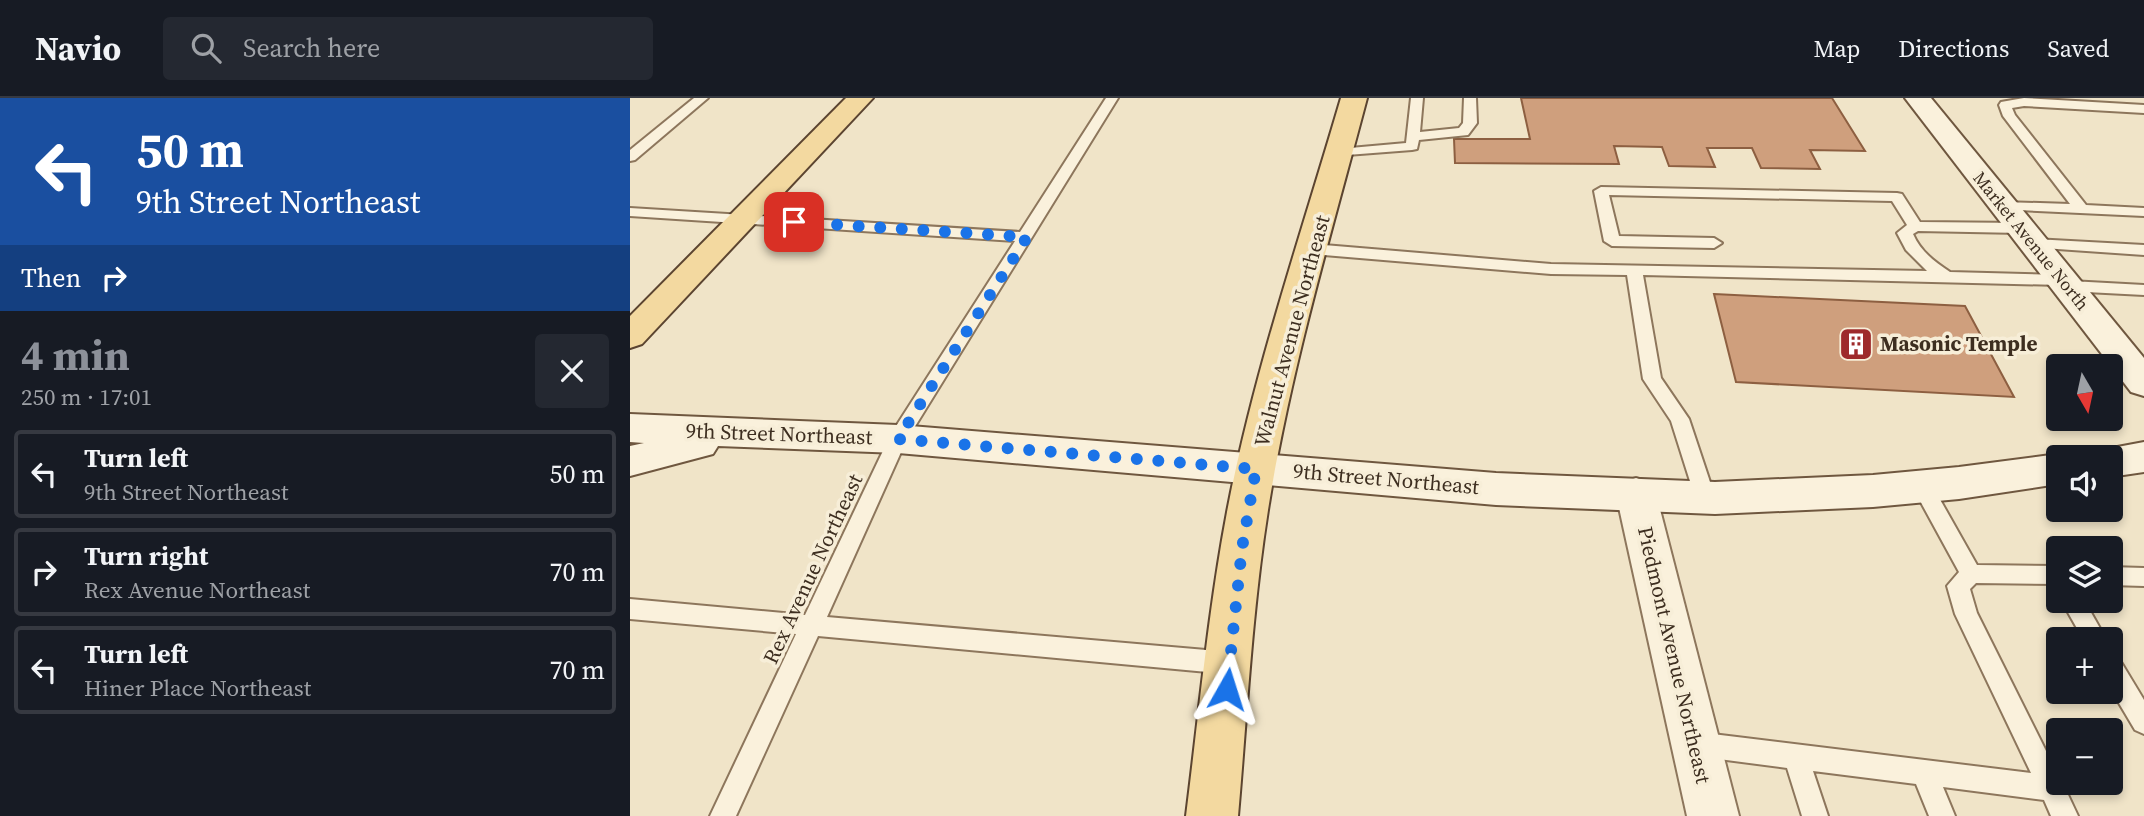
<!DOCTYPE html>
<html lang="en">
<head>
<meta charset="utf-8">
<style>
  body { margin:0; font-family:"Source Serif 4",serif; background:#242831; color:#f1f3f6; height:100vh; display:flex; flex-direction:column; font-size:26px; white-space:nowrap }
  * { box-sizing:border-box; margin:0 }
  p { font-size:23px; color:#9ea1a6 }
  .icon { flex:none; width:38px; height:38px; fill:none; stroke:currentColor; stroke-width:2; stroke-linecap:round; stroke-linejoin:round }
  .map { position:relative; flex:1; overflow:hidden }
  .drawer { display:flex; flex-direction:column; background:#171b24; width:630px }
  .drawer>* { flex:none }
  .top-card { background:#1a4fa0; color:#fff; overflow:hidden }
  .needle { width:46px; rotate:171deg }
  .buttons { position:absolute; left:1416px; top:256px; display:grid; gap:14px }
  .buttons a { display:grid; place-items:center; width:77px; height:77px; border-radius:7px; background:#171b24; box-shadow:0 4px 10px #0003; font-size:35px }
  .pin { position:absolute; display:grid; place-items:center; width:60px; height:60px; color:#fff; margin:-30px; border-radius:14px; box-shadow:0 4px 10px #0006 }
  .me { position:absolute; width:77px; margin:-38px; rotate:6deg; stroke-linejoin:round; filter:drop-shadow(0 0 5px #0008) }
  .turn { display:flex; align-items:center; gap:24px; height:147px; padding:0 21px; font-size:32px }
  .turn .icon { width:91px; height:91px; stroke-width:2.5 }
  .turn b { display:block; font-size:49px; line-height:60px }
  .then { display:flex; align-items:center; height:66px; padding:0 21px; background:#0003; gap:14px; font-size:26px }
  .round { display:grid; place-items:center; flex:none; width:74px; height:74px; border-radius:7px; background:#242831 }
  .head { display:flex; align-items:center; justify-content:space-between; height:119px; padding:0 21px }
  h1 { font-size:42px; font-weight:700; line-height:52px; color:#8c9099 }
  ul { padding:0; list-style:none }
  li { display:flex; align-items:center; gap:21px; height:88px; margin:0 14px 10px; padding:0 7px; border:4px solid #363941; border-radius:7px }
  li div { flex:1 }
  li b { display:block; font-size:26px }
  li em { font-style:normal }
  header { display:flex; align-items:center; gap:42px; box-sizing:border-box; height:98px; padding:0 35px; background:#171b24; border-bottom:2px solid #363941 }
  header strong { font-size:33px }
  nav { display:flex; gap:38px; margin-inline-start:auto; font-size:24px }
  .search { width:490px; height:63px; background:#242831; display:flex; align-items:center; gap:18px; box-sizing:border-box; padding:0 24px; border-radius:7px; color:#9ea1a6; font-size:26px }
  main { display:flex; flex:1; min-height:0 }
  .map>svg:first-child { display:block }
  .building { fill:#cf9f7d; stroke:#8d5f41; stroke-width:2 }
  .lines { fill:none; stroke-linecap:round; stroke-linejoin:round }
  .lane-casing { stroke:#8d765c; stroke-width:4 }
  .street-casing { stroke:#8d765c; stroke-width:4 }
  .secondary-casing { stroke:#6f573f; stroke-width:4 }
  .primary-casing { stroke:#5b4430; stroke-width:4 }
  .lane { fill:#faf1dc; fill-rule:evenodd }
  .street { fill:#faf1dc; fill-rule:evenodd }
  .secondary { fill:#faf1dc; fill-rule:evenodd }
  .primary { fill:#f3d9a0; fill-rule:evenodd }
  .route { stroke:#1a73e8; stroke-width:12; stroke-dasharray:0 21.6 }
  .labels { text-anchor:middle; stroke-width:7; stroke-linejoin:round; paint-order:stroke }
  .far-street-label { font-size:18px; fill:#3d2e20; stroke:#f7eed8 }
  .street-label { font-size:21px; fill:#3d2e20; stroke:#f7eed8 }
  .poi-label { font-size:21px; font-weight:bold; fill:#3d2e20; stroke:#f7eed8; text-anchor:start }
</style>
</head>
<body>
<header>
<strong>Navio</strong>
<div class="search"><svg class="icon" aria-label="search" viewBox="0 0 24 24"><circle cx="10" cy="10" r="6"/><path d="M15 15l6 6"/></svg>Search here</div>
<nav><a>Map</a><a>Directions</a><a>Saved</a></nav>
</header>
<main>
<section class="drawer">
<div class="top-card">
<div class="turn"><svg class="icon" aria-label="left" viewBox="0 0 24 24"><path d="M17 20v-9H6M10 6l-5 5 5 5"/></svg><div><b>50 m</b>9th Street Northeast</div></div>
<div class="then">Then<svg class="icon" aria-label="right" viewBox="0 0 24 24"><path d="M7 20v-9h11M14 6l5 5-5 5"/></svg></div>
</div>
<div class="head"><div><h1>4 min</h1><p>250 m · 17:01</p></div><a class="round"><svg class="icon" aria-label="close" viewBox="0 0 24 24"><path d="M6 6l12 12M18 6L6 18"/></svg></a></div>
<ul>
<li><svg class="icon" aria-label="left" viewBox="0 0 24 24"><path d="M17 20v-9H6M10 6l-5 5 5 5"/></svg><div><b>Turn left</b><p>9th Street Northeast</p></div><em>50 m</em></li>
<li><svg class="icon" aria-label="right" viewBox="0 0 24 24"><path d="M7 20v-9h11M14 6l5 5-5 5"/></svg><div><b>Turn right</b><p>Rex Avenue Northeast</p></div><em>70 m</em></li>
<li><svg class="icon" aria-label="left" viewBox="0 0 24 24"><path d="M17 20v-9H6M10 6l-5 5 5 5"/></svg><div><b>Turn left</b><p>Hiner Place Northeast</p></div><em>70 m</em></li>
</ul>
</section>
<div class="map">
<svg width="1514" height="718" viewBox="0 0 1514 718">
  <rect width="100%" height="100%" fill="#f0e4c8"/>
  <g class="building">
    <polygon points="891,0 1202,0 1235,53 1180,52 1190,71 1131,70 1122,50 1077,50 1085,69 1039,68 1032,49 984,48 989,66 825,65 824,41 900,41"/>
    <polygon points="1084,196 1335,208 1384,299 1106,284"/>
  </g>
  <g class="lines">
    <g class="lane-casing">
      <g id="lane">
        <polygon points="64,0 78,0 5,62 0,63 0,52"/>
        <polygon points="476,0 488,0 276,343 197,519 599,554 607,557 611,565 607,573 599,576 188,538 106,718 80,718 166,536 0,521 0,501 175,517 261,336 385,143 0,118 0,110 390,134"/>
        <polygon points="781,0 793,0 790,34 829,30 833,25 834,0 846,0 847,25 838,37 789,42 787,51 782,52 704,58 702,55 709,51 776,45"/>
        <polygon points="1394,0 1514,7 1514,15 1394,8 1382,10 1385,17 1456,107 1514,110 1514,118 1368,111 1366,108 1368,105 1373,104 1440,106 1373,18 1369,7 1371,4"/>
        <path d="M971,89L1267,95L1272,96L1290,124L1391,125L1399,130L1391,135L1288,133L1283,136C1291,154 1305,164 1320,174L1433,177L1439,178L1440,183L1514,187V197L1437,193L1431,192L1430,187L1013,177L1031,280L1059,321L1085,399L1082,405L1075,407L1068,405L1065,399L1041,323L1013,281L997,177L921,176L682,156L674,151L682,146L921,166L1297,173L1276,152L1267,135L1277,127L1262,103L979,97L989,138L1084,140L1092,145L1084,150L982,148L974,143L964,93Z"/>
        <polygon points="1404,141 1514,147 1514,157 1399,149 1396,146"/>
        <polygon points="1292,380 1299,382 1347,467 1428,468 1428,486 1346,485 1340,491 1347,515 1428,677 1428,684 1432,684 1448,718 1421,718 1414,702 1313,689 1325,718 1299,718 1286,686 1183,673 1198,718 1172,718 1157,670 1066,658 1057,655 1054,646 1057,637 1066,634 1401,675 1325,516 1317,488 1329,474 1282,388 1285,382"/>
        <polygon points="1480,469 1514,470 1514,488 1480,487"/>
        <polygon points="1431,502 1454,502 1476,541 1453,541"/>
        <polygon points="1480,556 1488,559 1514,602 1514,636 1505,632 1480,590"/>
      </g>
    </g>
    <g class="street-casing">
      <polygon id="street" points="1006,380 1020,385 1026,396 1109,718 1057,718 986,396 992,385"/>
    </g>
    <g class="secondary-casing">
      <g id="secondary">
        <polygon points="1275,0 1301,0 1514,260 1514,298 1501,294"/>
        <polygon points="0,316 268,327 866,375 1085,384 1243,377 1329,369 1428,356 1437,359 1428,359 1428,386 1329,401 1243,409 1085,416 866,407 268,355 88,348 83,356 0,378 0,348 14,345 0,344"/>
        <polygon points="1514,344 1514,374 1480,379 1480,359 1463,359 1466,353"/>
      </g>
    </g>
    <g class="primary-casing">
      <g id="primary">
        <polygon points="216,0 243,0 12,246 0,250 0,218"/>
        <path d="M711,0H737C701,136 660,273 638,412C622,513 617,616 608,718H556C569,616 578,514 597,414C624,273 671,137 711,0Z"/>
      </g>
    </g>
    <use href="#lane" class="lane"/>
    <use href="#street" class="street"/>
    <use href="#secondary" class="secondary"/>
    <use href="#primary" class="primary"/>
  </g>
  <g class="lines">
    <polyline class="route" points="164,124 397,139 268,341 626,371 612,450 597,591"/>
  </g>
  <defs>
    <g id="building-square" transform="scale(1.75)"><rect x="-9" y="-9" width="18" height="18" rx="4" fill="#9e2a2b" stroke="#f7eed8"/><path d="M-4-6H4V6H1V3H-1V6H-4ZM-2.5-4.3h1.7v1.8h-1.7ZM.8-4.3h1.7v1.8H.8ZM-2.5-1h1.7V.8h-1.7ZM.8-1h1.7V.8H.8Z" fill="#fff"/></g>
  </defs>
  <g fill-rule="evenodd">
    <use href="#building-square" x="1226" y="246"/>
  </g>
  <g class="labels">
    <g class="far-street-label">
      <text transform="translate(1401 143) rotate(51)" y="6">Market Avenue North</text>
    </g>
    <g class="street-label">
      <text transform="translate(662 233) rotate(-75)" y="7">Walnut Avenue Northeast</text>
      <text transform="translate(149 336) rotate(2)" y="7">9th Street Northeast</text>
      <text transform="translate(756 381) rotate(5)" y="7">9th Street Northeast</text>
      <text transform="translate(183 471) rotate(-65)" y="7">Rex Avenue Northeast</text>
      <text transform="translate(1044 557) rotate(77)" y="7">Piedmont Avenue Northeast</text>
    </g>
    <g class="poi-label">
      <text x="1250" y="253">Masonic Temple</text>
    </g>
  </g>
</svg>
<div class="buttons">
<a><svg class="needle" viewBox="-14 -14 28 28"><path d="M0-13l5 13h-10z" fill="#e53935"/><path d="M0 13l5-13h-10z" fill="#9ea1a6"/></svg></a>
<a><svg class="icon" aria-label="sound" viewBox="0 0 24 24"><path d="M4 9h4l5-4v14l-5-4H4zM17 9q2 3 0 6"/></svg></a>
<a><svg class="icon" aria-label="layers" viewBox="0 0 24 24"><path d="M12 4l9 5-9 5-9-5zM3 14l9 5 9-5"/></svg></a>
<a>+</a>
<a>−</a>
</div>
<div class="pin" style="left:164px;top:124px;background:#d93025"><svg class="icon" aria-label="arrive" viewBox="0 0 24 24"><path d="M6 21V4h12l-3 4 3 4H6"/></svg></div>
<svg class="me" style="left:597px;top:591px" viewBox="-20 -20 40 40"><path d="M0-17L14 15 0 8-14 15z" fill="#1a73e8" stroke="#fff" stroke-width="4"/></svg>
</div>
</main>
</body>
</html>
